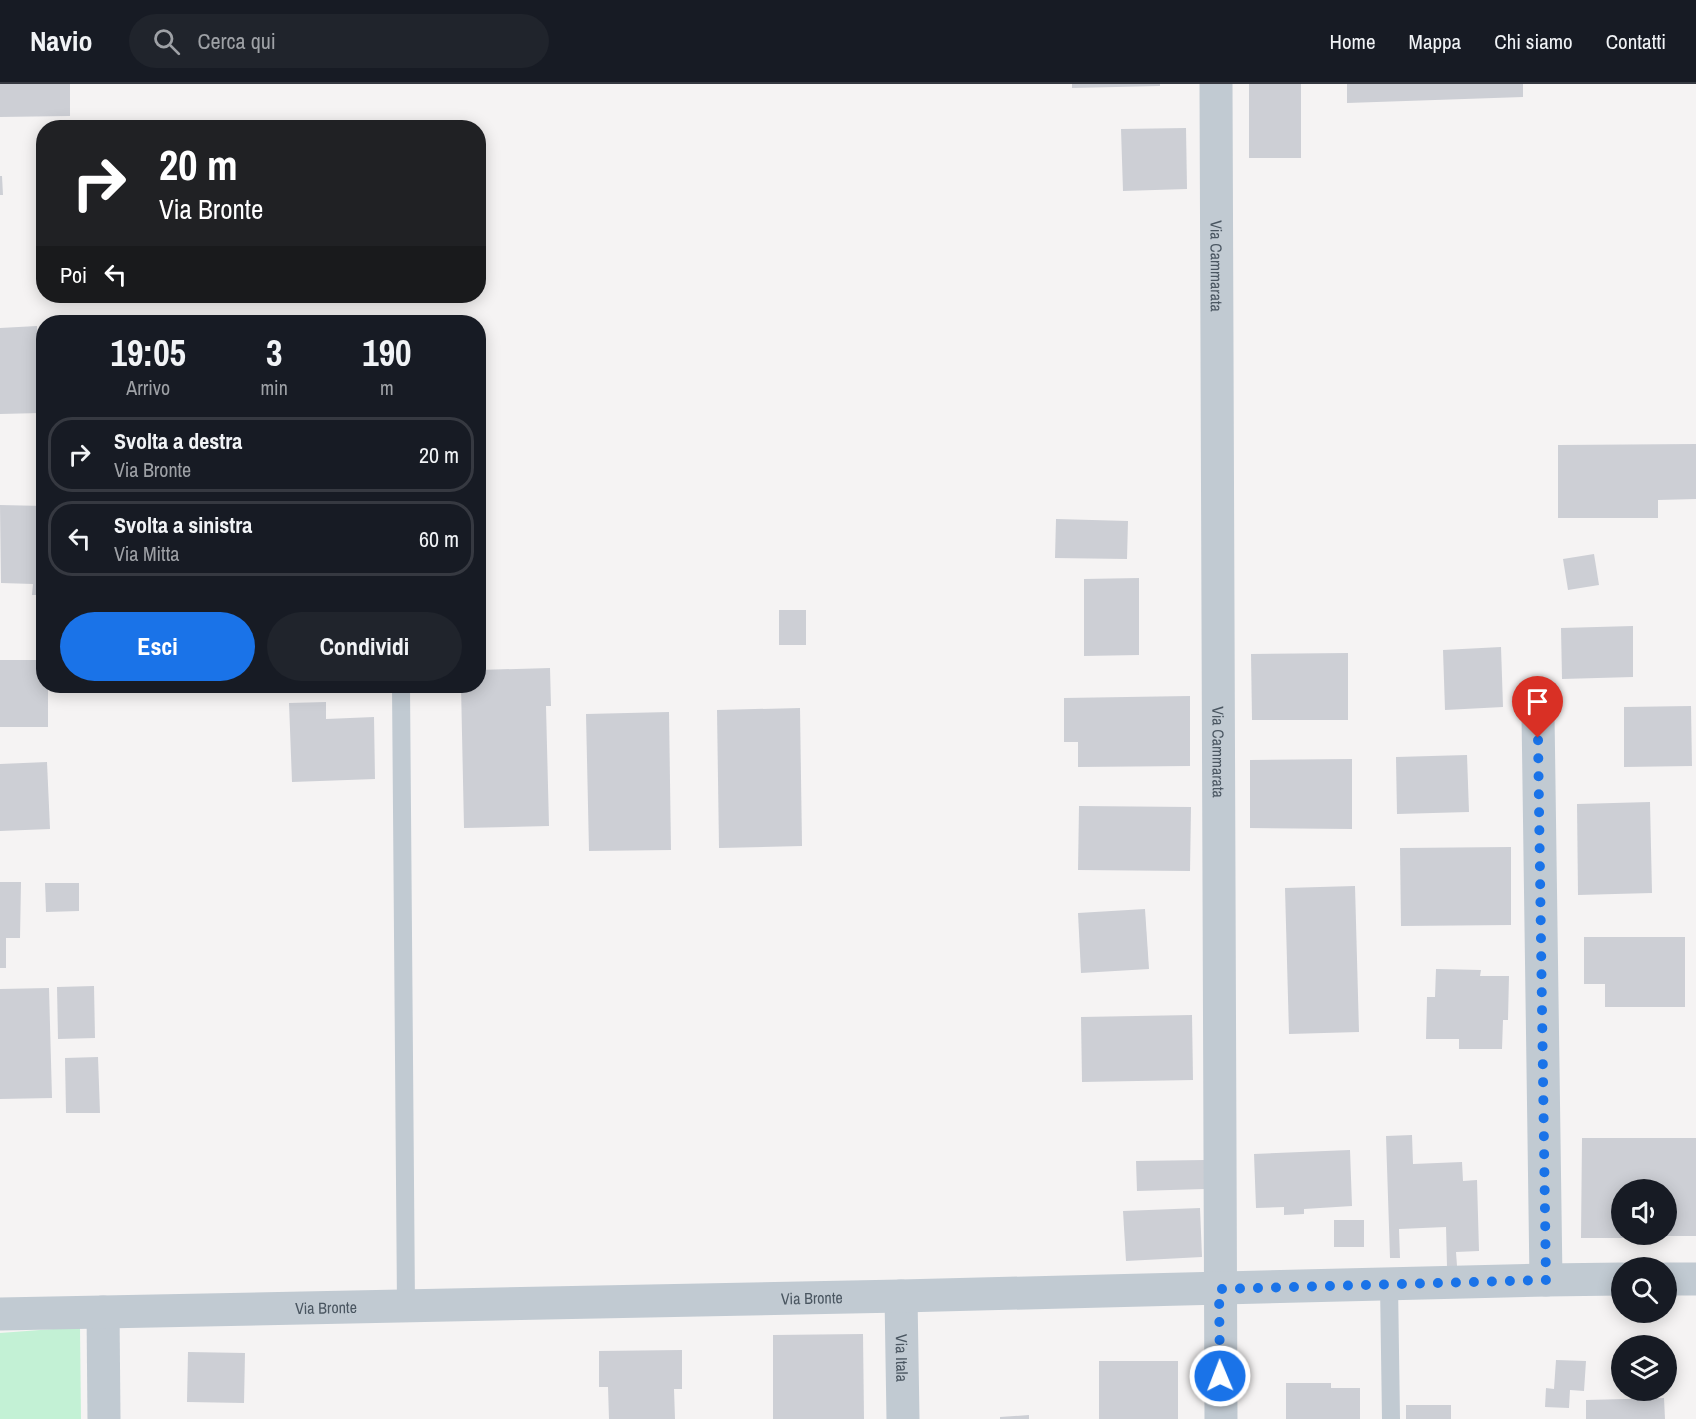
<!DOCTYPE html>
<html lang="it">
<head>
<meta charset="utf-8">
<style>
  body { margin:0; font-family:"Archivo Narrow",sans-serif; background:#20242c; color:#f1f3f6; height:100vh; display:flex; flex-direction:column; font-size:22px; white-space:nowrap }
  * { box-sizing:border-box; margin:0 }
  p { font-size:20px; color:#9ea1a6 }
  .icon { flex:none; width:33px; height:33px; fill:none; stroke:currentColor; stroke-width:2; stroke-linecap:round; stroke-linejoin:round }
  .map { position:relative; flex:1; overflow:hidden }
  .drawer { position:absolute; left:36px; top:231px; width:450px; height:378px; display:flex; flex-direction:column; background:#171b24; border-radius:24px; box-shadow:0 3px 15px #0003 }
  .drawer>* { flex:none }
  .top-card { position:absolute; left:36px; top:36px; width:450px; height:183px; border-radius:24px; box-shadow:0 3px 15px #0003; background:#202124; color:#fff; overflow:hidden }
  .controls { position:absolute; left:1611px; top:1095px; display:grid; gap:12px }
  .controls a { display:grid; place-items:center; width:66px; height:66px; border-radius:50%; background:#171b24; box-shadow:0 3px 15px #0003; font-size:30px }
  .pin { position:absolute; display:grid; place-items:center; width:51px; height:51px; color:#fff; margin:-62px -26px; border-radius:50% 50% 50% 0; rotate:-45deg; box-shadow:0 0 6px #0007 }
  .pin .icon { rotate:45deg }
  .me { position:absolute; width:66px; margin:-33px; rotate:359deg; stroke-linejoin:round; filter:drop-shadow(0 0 4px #0008) }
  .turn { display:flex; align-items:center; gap:21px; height:126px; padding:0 24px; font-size:27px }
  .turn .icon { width:78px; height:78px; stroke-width:2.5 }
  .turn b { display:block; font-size:42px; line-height:51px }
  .then { display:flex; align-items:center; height:57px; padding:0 24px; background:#0003; gap:12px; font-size:22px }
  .eta { display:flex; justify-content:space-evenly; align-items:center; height:102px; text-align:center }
  .eta b { font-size:36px; font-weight:700; line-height:42px }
  .primary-button { display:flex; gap:12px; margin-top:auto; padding:12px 24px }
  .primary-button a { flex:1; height:69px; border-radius:36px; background:#1a73e8; color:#fff; font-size:24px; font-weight:700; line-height:69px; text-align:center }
  .primary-button a+a { background:#20242c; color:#f1f3f6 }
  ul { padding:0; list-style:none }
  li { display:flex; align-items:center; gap:18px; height:75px; margin:0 12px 9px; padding:0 12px; border:3px solid #363941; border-radius:24px }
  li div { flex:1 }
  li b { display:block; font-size:22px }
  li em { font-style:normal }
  header { display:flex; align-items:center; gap:36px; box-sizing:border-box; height:84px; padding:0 30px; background:#171b24; border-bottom:2px solid #363941 }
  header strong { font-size:28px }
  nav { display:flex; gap:33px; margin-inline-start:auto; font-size:21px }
  .search { width:420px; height:54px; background:#20242c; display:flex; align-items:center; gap:15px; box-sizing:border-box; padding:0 21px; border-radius:33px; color:#9ea1a6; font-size:22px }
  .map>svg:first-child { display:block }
  .green { fill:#c3f1d5 }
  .building { fill:#cdcfd5 }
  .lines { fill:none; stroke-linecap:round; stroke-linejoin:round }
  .lane { stroke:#c1cad2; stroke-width:18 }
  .street { stroke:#c1cad2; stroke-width:33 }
  .route { stroke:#1a73e8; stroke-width:10; stroke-dasharray:0 18 }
  .labels { text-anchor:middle; stroke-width:5; stroke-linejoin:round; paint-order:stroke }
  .street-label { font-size:16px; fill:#4a5661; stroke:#fff }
</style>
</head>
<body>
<header>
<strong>Navio</strong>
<div class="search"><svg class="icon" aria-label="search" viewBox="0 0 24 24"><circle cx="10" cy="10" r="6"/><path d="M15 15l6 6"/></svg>Cerca qui</div>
<nav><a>Home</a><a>Mappa</a><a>Chi siamo</a><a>Contatti</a></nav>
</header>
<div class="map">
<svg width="1696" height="1335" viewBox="0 0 1696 1335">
  <rect width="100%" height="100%" fill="#f5f3f3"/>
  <polygon class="green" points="80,1243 81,1335 0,1335 0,1249"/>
  <g class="building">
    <polygon points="0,0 70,0 70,32 0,33"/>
    <polygon points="1072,0 1160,0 1160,2 1072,4"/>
    <rect x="1249" y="0" width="52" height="74"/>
    <polygon points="1347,0 1523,0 1523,13 1347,19"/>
    <polygon points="1186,44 1187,105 1123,107 1121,45"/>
    <polygon points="0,92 2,92 3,111 0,111"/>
    <polygon points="37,242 41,329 0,330 0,244"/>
    <polygon points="1696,360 1696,415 1658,416 1658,434 1558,434 1558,361"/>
    <polygon points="0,421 44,422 44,511 32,511 33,500 1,499"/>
    <polygon points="1056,435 1128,437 1127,475 1055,474"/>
    <polygon points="1594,470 1599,501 1568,506 1563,475"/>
    <polygon points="1139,494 1139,571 1084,572 1084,495"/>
    <rect x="779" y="526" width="27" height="35"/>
    <polygon points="1633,542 1633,593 1562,595 1561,544"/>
    <polygon points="1501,563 1503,623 1445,626 1443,566"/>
    <polygon points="1348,569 1348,636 1252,636 1251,570"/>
    <polygon points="0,576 44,576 44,602 48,602 48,643 0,643"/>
    <polygon points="550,584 551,622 546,622 549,742 464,744 461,602 478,602 478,586"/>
    <polygon points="1190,612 1190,682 1078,683 1078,658 1064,658 1064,614"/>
    <polygon points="326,618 326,635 374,633 375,695 292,698 289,619"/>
    <polygon points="1691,622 1692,682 1624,683 1624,623"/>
    <polygon points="800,624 802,762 719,764 717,626"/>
    <polygon points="669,628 671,766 589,767 586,630"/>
    <polygon points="1467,671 1469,728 1397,730 1396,673"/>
    <polygon points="1352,675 1352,745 1250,744 1250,676"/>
    <polygon points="47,678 50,745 0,747 0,680"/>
    <polygon points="1650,718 1652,809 1578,811 1577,720"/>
    <polygon points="1079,722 1191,723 1190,787 1078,786"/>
    <polygon points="1511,763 1511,841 1401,842 1400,764"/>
    <polygon points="0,798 21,798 20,854 6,854 6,884 0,884"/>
    <polygon points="45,799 79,799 79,827 46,828"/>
    <polygon points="1355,802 1359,948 1289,950 1285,804"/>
    <polygon points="1145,825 1149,885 1081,889 1078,829"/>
    <polygon points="1584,853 1685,853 1685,923 1605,923 1605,900 1584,900"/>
    <polygon points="1436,885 1481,886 1480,892 1509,892 1508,936 1503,936 1502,965 1459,965 1459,955 1426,955 1427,913 1435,913"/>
    <polygon points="94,902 95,954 58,955 57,903"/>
    <polygon points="49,904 52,1014 0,1015 0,905"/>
    <polygon points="1192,931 1193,996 1082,998 1081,933"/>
    <polygon points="98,973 100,1029 66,1029 65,974"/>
    <polygon points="1412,1051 1413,1080 1462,1078 1463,1097 1477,1096 1479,1167 1456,1168 1457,1182 1447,1183 1446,1143 1399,1145 1400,1174 1390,1174 1386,1052"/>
    <polygon points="1582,1054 1696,1054 1696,1152 1666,1152 1666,1106 1622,1106 1622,1150 1623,1150 1623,1154 1581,1154"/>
    <polygon points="1350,1066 1352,1122 1304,1125 1304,1130 1284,1131 1284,1123 1256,1124 1254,1070"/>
    <polygon points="1205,1076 1205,1105 1137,1107 1136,1077"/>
    <polygon points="1200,1124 1202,1173 1126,1177 1123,1127"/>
    <rect x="1334" y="1136" width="30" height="27"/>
    <polygon points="863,1250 864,1335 773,1335 773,1251"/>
    <polygon points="682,1266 682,1305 674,1305 675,1335 609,1335 608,1303 599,1303 599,1267"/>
    <polygon points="188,1268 245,1269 244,1319 187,1318"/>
    <polygon points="1556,1276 1586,1277 1584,1307 1570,1306 1569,1324 1545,1323 1546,1304 1554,1305"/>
    <rect x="1099" y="1277" width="79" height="58"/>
    <polygon points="1286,1299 1331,1299 1331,1304 1360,1304 1360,1335 1286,1335"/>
    <polygon points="1664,1314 1665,1335 1586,1335 1586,1316"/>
    <rect x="1406" y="1321" width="45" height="14"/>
    <polygon points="1029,1331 1029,1335 1000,1335 1000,1333"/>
  </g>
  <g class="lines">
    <g class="lane">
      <polyline points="401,602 406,1222"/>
      <polyline points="1389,1200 1391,1335"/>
    </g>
    <g class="street">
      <path id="s1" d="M1216,0L1221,1335"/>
      <polyline points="1538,630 1546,1196"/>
      <polyline points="1666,1195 1696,1195"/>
      <path id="s2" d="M901,1212L903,1335"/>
      <polyline points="103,1228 104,1335"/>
      <path id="s3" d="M0,1230L901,1212L1546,1196L1622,1195"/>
    </g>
  </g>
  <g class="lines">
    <polyline class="route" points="1220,1292 1219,1205 1546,1196 1538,654"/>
  </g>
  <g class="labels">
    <g class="street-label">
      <text dy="6" stroke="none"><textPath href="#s1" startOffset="182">Via Cammarata</textPath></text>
      <text dy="6" stroke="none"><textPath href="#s1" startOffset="668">Via Cammarata</textPath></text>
      <text dy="6" stroke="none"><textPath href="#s3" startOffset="812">Via Bronte</textPath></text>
      <text dy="6" stroke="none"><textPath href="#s3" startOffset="326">Via Bronte</textPath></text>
      <text dy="6" stroke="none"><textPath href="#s2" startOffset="62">Via Itala</textPath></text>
    </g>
  </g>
</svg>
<div class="controls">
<a><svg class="icon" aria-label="sound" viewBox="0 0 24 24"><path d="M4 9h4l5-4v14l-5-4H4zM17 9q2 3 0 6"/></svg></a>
<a><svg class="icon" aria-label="search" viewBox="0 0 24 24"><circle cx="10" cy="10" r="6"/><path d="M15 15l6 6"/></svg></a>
<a><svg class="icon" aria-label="layers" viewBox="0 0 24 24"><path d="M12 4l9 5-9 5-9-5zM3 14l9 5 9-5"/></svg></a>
</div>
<div class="pin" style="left:1538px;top:654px;background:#d93025"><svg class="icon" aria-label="arrive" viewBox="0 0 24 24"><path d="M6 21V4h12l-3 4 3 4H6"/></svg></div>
<svg class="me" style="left:1220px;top:1292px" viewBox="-20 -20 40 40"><circle r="17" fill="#1a73e8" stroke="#fff" stroke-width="3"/><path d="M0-11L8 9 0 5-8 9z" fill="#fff"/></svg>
<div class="top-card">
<div class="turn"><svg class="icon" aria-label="right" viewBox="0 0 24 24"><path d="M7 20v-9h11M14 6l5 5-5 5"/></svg><div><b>20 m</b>Via Bronte</div></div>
<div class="then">Poi<svg class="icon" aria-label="left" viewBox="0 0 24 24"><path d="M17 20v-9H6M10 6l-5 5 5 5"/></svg></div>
</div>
<section class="drawer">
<div class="eta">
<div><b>19:05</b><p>Arrivo</p></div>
<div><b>3</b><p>min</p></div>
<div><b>190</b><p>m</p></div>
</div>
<ul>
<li><svg class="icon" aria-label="right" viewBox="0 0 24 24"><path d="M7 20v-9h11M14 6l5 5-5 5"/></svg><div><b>Svolta a destra</b><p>Via Bronte</p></div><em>20 m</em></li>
<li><svg class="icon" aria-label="left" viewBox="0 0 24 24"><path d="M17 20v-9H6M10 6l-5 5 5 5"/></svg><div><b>Svolta a sinistra</b><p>Via Mitta</p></div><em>60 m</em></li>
</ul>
<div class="primary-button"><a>Esci</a><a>Condividi</a></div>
</section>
</div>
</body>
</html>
